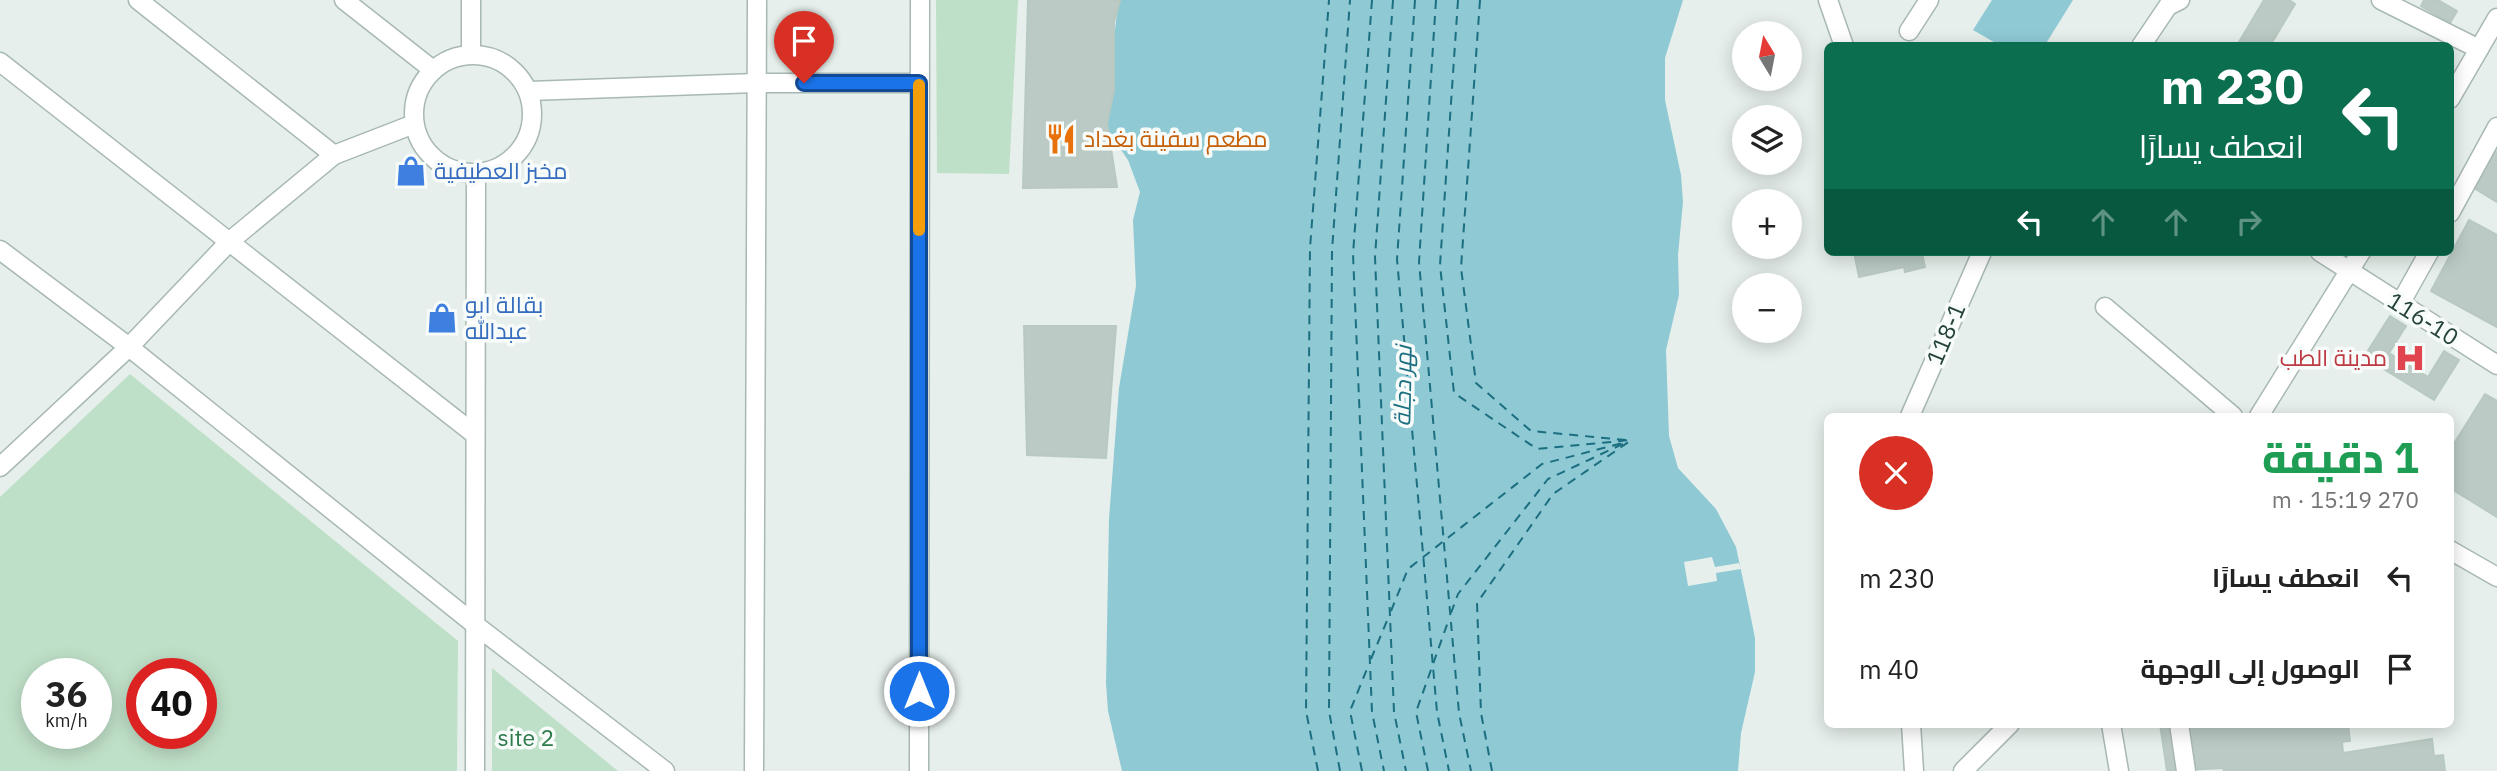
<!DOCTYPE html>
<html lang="ar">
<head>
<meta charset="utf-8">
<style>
  body { margin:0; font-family:"IBM Plex Sans",Cairo,sans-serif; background:#f6f6f6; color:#222; direction:rtl; height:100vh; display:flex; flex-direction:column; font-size:26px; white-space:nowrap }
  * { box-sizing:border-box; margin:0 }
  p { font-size:23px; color:#767676 }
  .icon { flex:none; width:38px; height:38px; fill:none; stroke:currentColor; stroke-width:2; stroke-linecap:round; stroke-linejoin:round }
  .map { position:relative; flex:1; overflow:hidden; direction:ltr }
  .side { position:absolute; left:1824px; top:413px; width:630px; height:315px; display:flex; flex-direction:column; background:#fff; border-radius:10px; box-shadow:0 4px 18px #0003; direction:rtl }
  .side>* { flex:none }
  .hud { position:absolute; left:1824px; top:42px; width:630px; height:214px; border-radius:10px; box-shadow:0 4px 18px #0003; direction:rtl; background:#0b6e4f; color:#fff; overflow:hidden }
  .needle { width:46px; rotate:350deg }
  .controls { position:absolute; left:1732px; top:21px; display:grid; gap:14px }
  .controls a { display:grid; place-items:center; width:70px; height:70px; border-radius:50%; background:#fff; box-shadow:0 4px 18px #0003; font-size:35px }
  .speed { position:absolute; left:21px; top:658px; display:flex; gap:14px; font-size:35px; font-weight:700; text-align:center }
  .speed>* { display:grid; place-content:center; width:91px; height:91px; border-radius:50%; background:#fff; box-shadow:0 4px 18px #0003; line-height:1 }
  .speed small { font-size:18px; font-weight:400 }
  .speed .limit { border:10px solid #d22; background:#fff; color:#111 }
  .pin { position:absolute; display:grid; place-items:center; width:60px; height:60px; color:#fff; margin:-72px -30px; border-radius:50% 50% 50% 0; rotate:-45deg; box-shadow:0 0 7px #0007 }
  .pin .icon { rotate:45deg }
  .me { position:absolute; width:77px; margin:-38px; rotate:0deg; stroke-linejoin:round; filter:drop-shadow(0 0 5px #0008) }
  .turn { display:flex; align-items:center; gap:24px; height:147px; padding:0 35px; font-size:32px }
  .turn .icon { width:91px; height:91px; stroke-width:2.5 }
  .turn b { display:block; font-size:49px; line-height:60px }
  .lanes { display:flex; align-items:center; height:66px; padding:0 35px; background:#0003; justify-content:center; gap:35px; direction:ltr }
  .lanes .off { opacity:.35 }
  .round { display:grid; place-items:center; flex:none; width:74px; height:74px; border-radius:37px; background:#f6f6f6 }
  .headline { display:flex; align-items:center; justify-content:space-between; height:119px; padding:0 35px }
  h1 { font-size:42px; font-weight:800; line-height:52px; color:#1e9e55 }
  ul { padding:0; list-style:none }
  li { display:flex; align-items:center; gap:21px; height:91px; padding:0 35px }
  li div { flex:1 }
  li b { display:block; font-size:26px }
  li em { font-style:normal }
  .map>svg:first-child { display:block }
  .green { fill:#bfe0c8; fill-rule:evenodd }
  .water { fill:#8ec9d4 }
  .pier { fill:#e6efeb }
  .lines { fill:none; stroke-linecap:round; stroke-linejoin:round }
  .ferry { stroke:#1c6f80; stroke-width:2; stroke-dasharray:9 7; stroke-linecap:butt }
  .building { fill:#bbcac4; stroke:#b8c9c2; stroke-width:2 }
  .minor-casing { stroke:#a8b8b2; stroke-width:21 }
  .minor { stroke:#fff; stroke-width:18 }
  .route-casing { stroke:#114b97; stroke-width:18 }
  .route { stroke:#1a73e8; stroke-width:12 }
  .slow { stroke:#f59e0b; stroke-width:12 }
  .labels { text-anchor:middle; stroke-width:7; stroke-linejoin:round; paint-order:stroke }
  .food-label { font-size:23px; fill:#c56008; stroke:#f7fbf9; text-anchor:start }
  .shop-label { font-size:23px; fill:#366cbe; stroke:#f7fbf9; text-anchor:start }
  .street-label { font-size:23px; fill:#24423a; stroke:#f7fbf9 }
  .health-label { font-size:23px; fill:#be3a42; stroke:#f7fbf9; text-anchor:end }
  .park-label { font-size:23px; fill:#2d7a4b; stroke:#f7fbf9 }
  .water-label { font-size:24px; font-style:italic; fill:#1c6f80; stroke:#f7fbf9 }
</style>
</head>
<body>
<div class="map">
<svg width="2497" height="771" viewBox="0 0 2497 771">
  <rect width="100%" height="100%" fill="#e6efeb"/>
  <g class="green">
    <polygon points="936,0 1018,0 1009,174 937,173"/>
    <path d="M130,374L458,641L457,771H0V497ZM37,674H96V733H37ZM142,674H201V733H142Z"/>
    <polygon points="492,668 618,771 492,771"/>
  </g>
  <g class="water">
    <path d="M1120,0H1683L1665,58V100L1681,175L1683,202L1678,255L1679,295L1666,350L1669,436L1678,468L1716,509L1736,547L1749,608L1755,638V672L1741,733L1738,771H1122L1108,711L1106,683L1109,519L1119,388L1136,286L1133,220L1140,192L1128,160L1109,132C1105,116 1114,104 1114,88C1115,58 1112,30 1120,0Z"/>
    <polygon points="1992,0 2073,0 2045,45 1999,45 1973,30"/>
  </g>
  <polygon class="pier" points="1712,557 1715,567 1739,563 1741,569 1716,573 1717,581 1688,586 1684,562"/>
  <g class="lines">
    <g class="ferry">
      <polyline points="1372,0 1353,254 1372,712 1384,771"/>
      <polyline points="1393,0 1375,257 1394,712 1406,771"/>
      <polyline points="1415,0 1397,259 1437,712 1449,771"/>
      <polyline points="1436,0 1419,262 1459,713 1471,771"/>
      <polyline points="1458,0 1440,265 1454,393 1537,449 1631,440"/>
      <polyline points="1480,0 1461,268 1476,383 1531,431 1626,440"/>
      <polyline points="1391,611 1408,569 1542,464 1623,443"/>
      <polyline points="1451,613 1458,594 1548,479 1627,442"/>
      <polyline points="1371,659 1389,616"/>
      <polyline points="1318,771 1306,711 1310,248 1329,0"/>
      <polyline points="1340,771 1329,711 1332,251 1350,0"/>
      <polyline points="1362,771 1350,711 1369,664"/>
      <polyline points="1428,771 1416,712 1449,619"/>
      <polyline points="1492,771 1481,713 1477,603 1553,494 1630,441"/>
    </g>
  </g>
  <g class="building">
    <polygon points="1028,0 1120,0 1114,22 1114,91 1107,123 1117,187 1023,188"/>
    <polygon points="2264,0 2289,0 2295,4 2270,46 2244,46 2239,42"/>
    <polygon points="2424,0 2438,0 2457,11 2450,23 2421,6"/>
    <polygon points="2491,149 2497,152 2497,202 2469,185"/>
    <polygon points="2469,220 2497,235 2497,327 2431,291"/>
    <polygon points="1854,252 1926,252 1922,253 1925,267 1905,272 1904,267 1859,277"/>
    <polygon points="2390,316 2406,326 2389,353 2428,377 2444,351 2459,360 2434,400 2364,357"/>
    <polygon points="1024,326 1116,326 1106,458 1027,455"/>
    <polygon points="2485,394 2497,401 2497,517 2450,488 2450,450"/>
    <polygon points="2160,724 2348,724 2350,741 2342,742 2343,753 2432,739 2434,756 2443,755 2445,771 2224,771 2223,768 2167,771"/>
  </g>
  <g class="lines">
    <g class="minor-casing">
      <g id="minor">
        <polyline points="138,0 334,155"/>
        <polyline points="344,0 433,70"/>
        <polyline points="471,0 471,54"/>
        <polyline points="1828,0 1844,46"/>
        <polyline points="2381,0 2479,49"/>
        <polyline points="1909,31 1929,0"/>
        <polyline points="2141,46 2168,6 2180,0"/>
        <circle cx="473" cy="114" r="59"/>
        <polyline points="0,62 473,433"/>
        <polyline points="529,91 756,83 919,83"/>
        <polyline points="2450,99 2497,18"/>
        <polyline points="2450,213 2497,127"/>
        <polyline points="0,250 129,347 478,627 665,771"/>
        <polyline points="2320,252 2497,365"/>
        <polyline points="2400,304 2429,252"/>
        <polyline points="2105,307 2233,416"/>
        <polyline points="1910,416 1982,252"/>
        <polyline points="2259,416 2361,252"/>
        <polyline points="0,467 129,347 230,241 334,155 414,124"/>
        <polyline points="2450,550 2497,577"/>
        <polyline points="1911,724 1914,771"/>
        <polyline points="2111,724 2119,771"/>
        <polyline points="2179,724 2186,771"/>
        <polyline points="475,771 476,174"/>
        <polyline points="754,771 757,0"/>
        <polyline points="919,771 920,0"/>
        <polyline points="1963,771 2010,724"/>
      </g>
    </g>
    <use href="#minor" class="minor"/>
  </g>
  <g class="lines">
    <g class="route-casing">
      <polyline id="route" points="804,83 919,83 919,691"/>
    </g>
    <use href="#route" class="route"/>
    <polyline class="slow" points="919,85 919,230"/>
  </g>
  <defs>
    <g id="restaurant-bare" transform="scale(2.415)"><path d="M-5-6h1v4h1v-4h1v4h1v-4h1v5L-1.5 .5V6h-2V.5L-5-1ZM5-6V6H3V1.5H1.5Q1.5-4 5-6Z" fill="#e8710a" stroke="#f7fbf9" stroke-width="2.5" paint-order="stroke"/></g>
    <g id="shop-bare" transform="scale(2.415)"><path d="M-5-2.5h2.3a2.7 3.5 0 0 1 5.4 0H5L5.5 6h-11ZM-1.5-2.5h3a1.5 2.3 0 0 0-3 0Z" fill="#3f7fe0" stroke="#f7fbf9" stroke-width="2.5" paint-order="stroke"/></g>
    <g id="hospital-bare" transform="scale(2.415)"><path d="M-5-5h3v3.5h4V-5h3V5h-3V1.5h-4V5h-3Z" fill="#e0444e" stroke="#f7fbf9" stroke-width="2.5" paint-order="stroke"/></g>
  </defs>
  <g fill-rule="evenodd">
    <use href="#restaurant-bare" x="1061" y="139"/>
    <use href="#shop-bare" x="411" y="171"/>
    <use href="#shop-bare" x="442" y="318"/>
    <use href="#hospital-bare" x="2410" y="358"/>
  </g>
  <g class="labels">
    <g class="food-label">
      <text x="1084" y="147">مطعم سفينة بغداد</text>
    </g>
    <g class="shop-label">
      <text x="434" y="179">مخبز العطيفية</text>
      <text x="465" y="313">بقالة ابو<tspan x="465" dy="26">عبدالله</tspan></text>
    </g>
    <g class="street-label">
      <text transform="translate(2423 319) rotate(32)" y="8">116-10</text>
      <text transform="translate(1946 334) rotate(-67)" y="8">118-1</text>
    </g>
    <g class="health-label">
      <text x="2387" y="366">مدينة الطب</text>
    </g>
    <g class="park-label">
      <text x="526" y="746">site 2</text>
    </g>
    <g class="water-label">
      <text transform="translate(1403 386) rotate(-89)" y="8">نهر دجلة</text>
    </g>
  </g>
</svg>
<div class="controls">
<a><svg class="needle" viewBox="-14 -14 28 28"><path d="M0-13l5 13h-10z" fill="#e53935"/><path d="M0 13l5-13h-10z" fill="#767676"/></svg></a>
<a><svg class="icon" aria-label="layers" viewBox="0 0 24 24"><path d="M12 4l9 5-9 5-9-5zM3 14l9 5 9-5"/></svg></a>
<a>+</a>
<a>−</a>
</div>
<div class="speed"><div>36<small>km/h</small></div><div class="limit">40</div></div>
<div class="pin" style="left:804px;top:83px;background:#d93025"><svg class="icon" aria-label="arrive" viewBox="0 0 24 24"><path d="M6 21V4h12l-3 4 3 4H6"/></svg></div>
<svg class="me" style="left:919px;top:691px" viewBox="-20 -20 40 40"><circle r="17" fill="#1a73e8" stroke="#fff" stroke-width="3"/><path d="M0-11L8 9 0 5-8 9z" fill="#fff"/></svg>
<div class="hud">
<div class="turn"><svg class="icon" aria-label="left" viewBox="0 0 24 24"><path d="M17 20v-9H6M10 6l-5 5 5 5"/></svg><div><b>230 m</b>انعطف يسارًا</div></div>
<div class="lanes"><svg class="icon" aria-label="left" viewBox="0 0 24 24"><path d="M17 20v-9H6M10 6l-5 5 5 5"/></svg><svg class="icon off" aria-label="ahead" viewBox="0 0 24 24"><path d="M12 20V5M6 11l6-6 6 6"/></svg><svg class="icon off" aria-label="ahead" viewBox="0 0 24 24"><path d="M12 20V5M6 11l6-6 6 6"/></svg><svg class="icon off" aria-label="right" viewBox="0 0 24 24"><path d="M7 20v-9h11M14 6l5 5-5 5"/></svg></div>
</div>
<section class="side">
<div class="headline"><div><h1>1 دقيقة</h1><p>270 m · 15:19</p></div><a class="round" style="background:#d93025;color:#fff"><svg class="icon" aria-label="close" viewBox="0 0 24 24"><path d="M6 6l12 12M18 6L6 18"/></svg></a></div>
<ul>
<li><svg class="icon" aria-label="left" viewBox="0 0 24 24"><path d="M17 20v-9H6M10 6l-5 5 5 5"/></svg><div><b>انعطف يسارًا</b></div><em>230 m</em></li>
<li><svg class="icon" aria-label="arrive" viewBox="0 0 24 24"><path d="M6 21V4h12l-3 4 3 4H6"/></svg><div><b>الوصول إلى الوجهة</b></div><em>40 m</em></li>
</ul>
</section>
</div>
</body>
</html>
